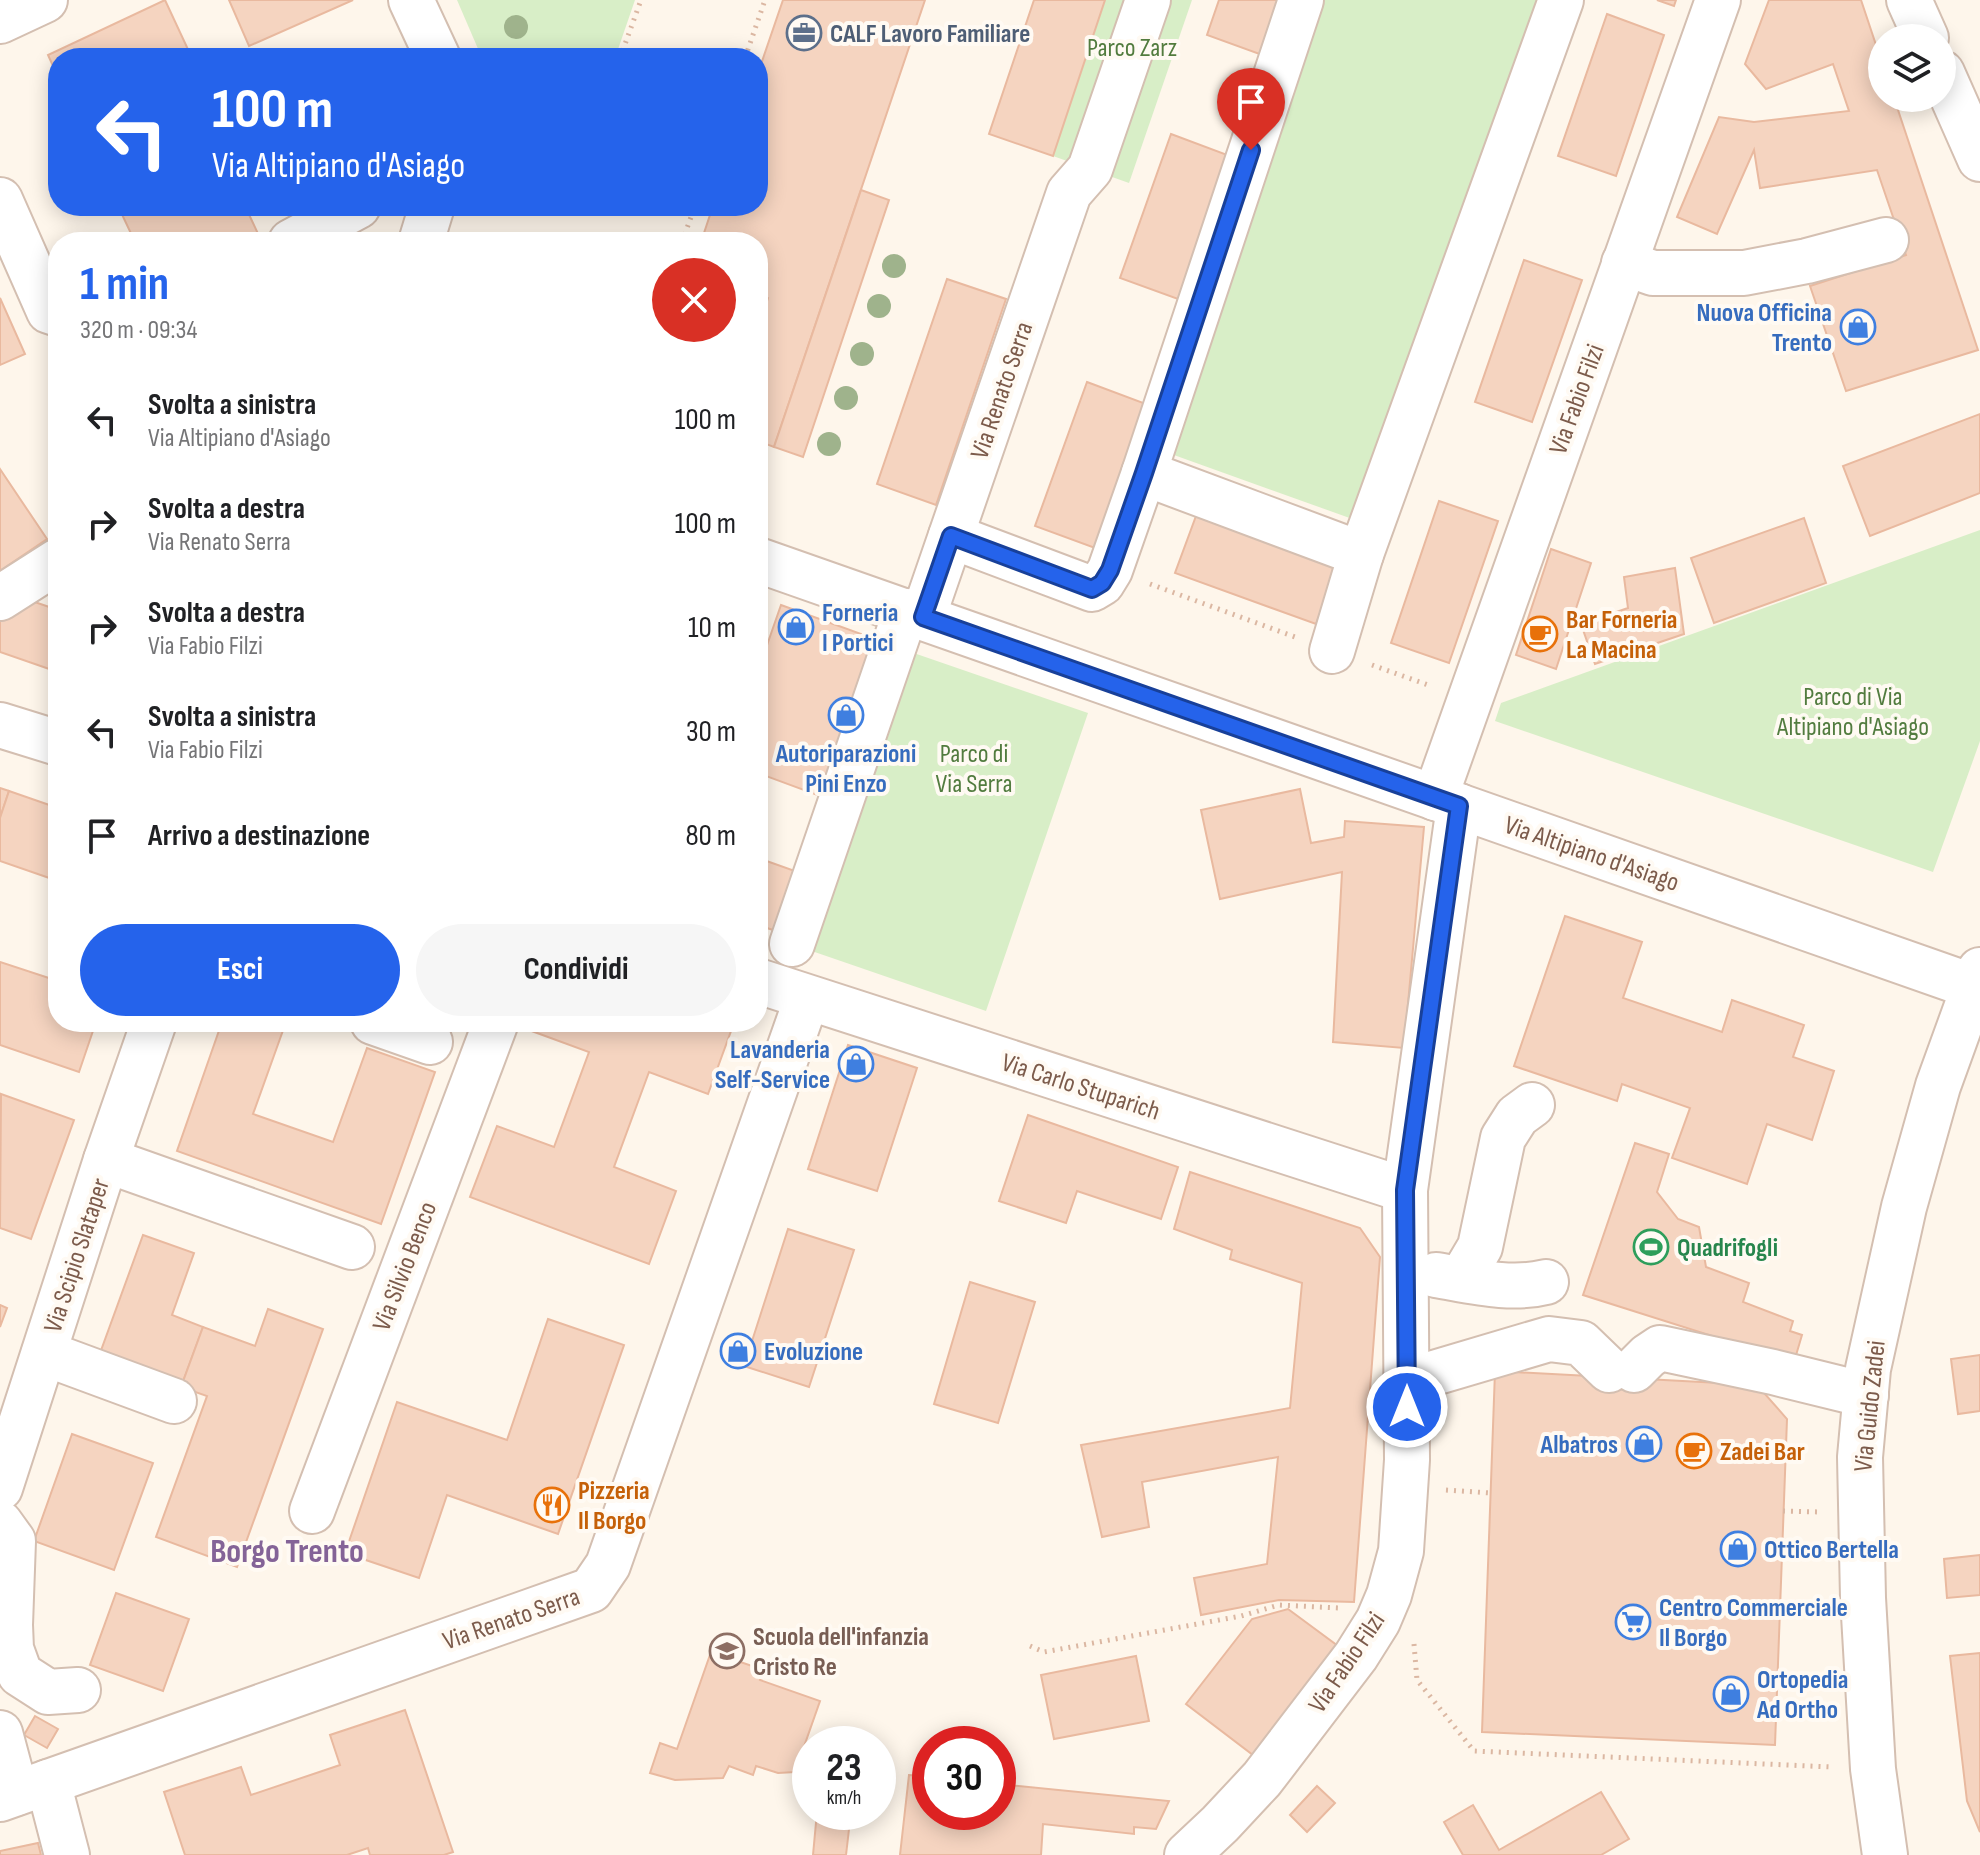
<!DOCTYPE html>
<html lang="it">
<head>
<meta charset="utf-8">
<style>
  body { margin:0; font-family:"Sofia Sans Condensed",sans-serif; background:#f6f6f6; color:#202124; height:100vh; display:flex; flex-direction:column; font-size:30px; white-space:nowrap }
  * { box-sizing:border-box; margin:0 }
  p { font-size:26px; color:#757577 }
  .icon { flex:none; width:44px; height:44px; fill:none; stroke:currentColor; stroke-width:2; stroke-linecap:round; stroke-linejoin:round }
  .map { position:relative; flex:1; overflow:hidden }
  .sheet { position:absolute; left:48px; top:232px; width:720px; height:800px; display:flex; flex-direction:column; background:#fff; border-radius:32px; box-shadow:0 4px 20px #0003 }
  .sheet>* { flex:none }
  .hud { position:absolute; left:48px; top:48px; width:720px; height:168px; border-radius:32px; box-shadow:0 4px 20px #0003; background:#2563eb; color:#fff; overflow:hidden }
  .buttons { position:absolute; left:1868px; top:24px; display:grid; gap:16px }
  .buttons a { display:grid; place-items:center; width:88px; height:88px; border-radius:50%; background:#fff; box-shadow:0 4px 20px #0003; font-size:40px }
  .speed { position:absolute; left:792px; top:1726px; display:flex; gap:16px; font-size:40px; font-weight:700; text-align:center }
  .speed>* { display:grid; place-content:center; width:104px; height:104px; border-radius:50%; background:#fff; box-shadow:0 4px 20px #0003; line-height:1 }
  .speed small { font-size:20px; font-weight:400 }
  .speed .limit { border:12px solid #d22; background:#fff; color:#111 }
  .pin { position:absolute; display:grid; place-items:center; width:68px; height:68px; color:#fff; margin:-82px -34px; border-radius:50% 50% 50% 0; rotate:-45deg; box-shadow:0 0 8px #0007 }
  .pin .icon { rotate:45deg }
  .me { position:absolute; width:88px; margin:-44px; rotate:0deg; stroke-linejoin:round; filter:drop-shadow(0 0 6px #0008) }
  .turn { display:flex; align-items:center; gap:28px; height:168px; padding:0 32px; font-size:36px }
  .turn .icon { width:104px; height:104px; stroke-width:2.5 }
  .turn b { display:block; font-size:56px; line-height:68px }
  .round { display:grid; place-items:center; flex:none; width:84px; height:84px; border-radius:42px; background:#f6f6f6 }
  .head { display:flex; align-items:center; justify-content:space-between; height:136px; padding:0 32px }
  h1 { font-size:48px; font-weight:700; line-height:60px; color:#2563eb }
  .action { display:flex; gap:16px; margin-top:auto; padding:16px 32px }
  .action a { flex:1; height:92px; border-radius:48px; background:#2563eb; color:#fff; font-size:32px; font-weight:700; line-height:92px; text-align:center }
  .action a+a { background:#f6f6f6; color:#202124 }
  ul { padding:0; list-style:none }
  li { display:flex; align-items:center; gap:24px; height:104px; padding:0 32px }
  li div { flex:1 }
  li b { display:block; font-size:30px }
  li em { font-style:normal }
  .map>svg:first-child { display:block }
  .green { fill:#d8eec7 }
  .building { fill:#f5d4c0; stroke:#e9b99f; stroke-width:2 }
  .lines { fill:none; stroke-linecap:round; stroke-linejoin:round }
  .minor-casing { stroke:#d4bfb1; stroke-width:48 }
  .path { stroke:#dbb7a2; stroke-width:5; stroke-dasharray:2 6; stroke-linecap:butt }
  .minor { stroke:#fff; stroke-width:44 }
  .tree { fill:#9fb38c }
  .route-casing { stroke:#184099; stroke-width:20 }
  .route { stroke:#2563eb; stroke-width:14 }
  .labels { text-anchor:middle; stroke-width:8; stroke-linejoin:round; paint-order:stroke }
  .service-label { font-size:26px; font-weight:bold; fill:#4e5e75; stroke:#fffaf3; text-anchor:start }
  .park-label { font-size:26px; fill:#527c3f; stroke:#fffaf3 }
  .shop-label { font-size:26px; font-weight:bold; fill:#366cbe; stroke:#fffaf3; text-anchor:start }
  .street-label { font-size:26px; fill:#7c5b4b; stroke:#fffaf3 }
  .food-label { font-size:26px; font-weight:bold; fill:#c56008; stroke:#fffaf3; text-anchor:start }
  .leisure-label { font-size:26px; font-weight:bold; fill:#27864d; stroke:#fffaf3; text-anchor:start }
  .education-label { font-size:26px; font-weight:bold; fill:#785e54; stroke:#fffaf3; text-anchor:start }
  .district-label { font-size:34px; font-weight:bold; fill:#846397; stroke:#fffaf3 }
</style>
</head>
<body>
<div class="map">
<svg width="1980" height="1855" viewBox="0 0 1980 1855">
  <rect width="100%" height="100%" fill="#fef6eb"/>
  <g class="green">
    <polygon points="457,0 635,0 615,58 482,58"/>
    <polygon points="1105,0 1192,0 1129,183 1053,156"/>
    <polygon points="1318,0 1542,0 1358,521 1160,450"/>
    <polygon points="1980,530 1980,741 1933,872 1495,721 1501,703"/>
    <polygon points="905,650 1088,713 986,1011 803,948"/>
  </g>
  <g class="building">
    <polygon points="165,0 192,58 58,58 58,77 48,55"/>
    <polygon points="229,0 353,0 249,46"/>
    <polygon points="783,0 925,0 774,447 758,441 758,328 768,298 758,294 758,242 701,242 713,206 758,206 758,73"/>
    <polygon points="1034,0 1105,0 1053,156 989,134"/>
    <polygon points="1219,0 1285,0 1265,56 1207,35"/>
    <polygon points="1657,0 1676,0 1674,6"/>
    <polygon points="1769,0 1861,0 1882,63 1882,98 1894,98 1978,350 1846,391 1810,286 1906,255 1877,170 1760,188 1754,150 1717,234 1677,217 1719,117 1754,122 1849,111 1833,64 1766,89 1745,64"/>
    <polygon points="1607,14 1664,35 1616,176 1558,156"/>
    <polygon points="1171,134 1230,156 1178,299 1120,278"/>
    <polygon points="861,190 889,200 803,457 774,447"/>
    <polygon points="118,206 245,206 260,238 251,242 135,242"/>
    <polygon points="1524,260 1582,280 1532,422 1475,402"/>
    <polygon points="947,279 1006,299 936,505 877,484"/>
    <polygon points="0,298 25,354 0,365"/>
    <polygon points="1087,382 1146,404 1095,548 1035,526"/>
    <polygon points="1980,414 1980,493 1870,536 1843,466"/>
    <polygon points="0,469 47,539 0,571"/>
    <polygon points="1439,501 1498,521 1449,663 1391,643"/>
    <polygon points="1196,516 1337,566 1316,624 1175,573"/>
    <polygon points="1804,518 1826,583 1714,623 1691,558"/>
    <polygon points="1551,549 1591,563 1556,669 1516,655"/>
    <polygon points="1675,568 1684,634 1595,664 1581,624 1628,608 1624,577"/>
    <polygon points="23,598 58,610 58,672 0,652 0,616"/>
    <polygon points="781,605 886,643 831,800 758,773 758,671"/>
    <polygon points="0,788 9,791 0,818"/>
    <polygon points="1300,789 1311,843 1344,837 1345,821 1424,827 1404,1048 1333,1042 1342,872 1220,899 1201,810"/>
    <polygon points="9,791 58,808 58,881 0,861 0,818"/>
    <polygon points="758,858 809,876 788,935 758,925"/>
    <polygon points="1565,916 1642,942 1623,998 1722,1032 1732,1000 1804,1025 1793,1057 1834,1071 1812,1140 1767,1124 1747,1184 1672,1158 1690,1108 1622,1084 1617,1101 1514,1066"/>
    <polygon points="0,962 58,981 58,1022 96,1022 79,1072 0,1045"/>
    <polygon points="222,1022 286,1022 253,1114 333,1142 367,1048 435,1072 381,1224 177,1151"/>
    <polygon points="531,1022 706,1022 731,1031 708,1094 649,1072 614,1167 676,1191 649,1264 470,1197 497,1126 554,1147 589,1052 529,1030"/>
    <polygon points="848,1045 917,1068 877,1191 808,1169"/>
    <polygon points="1,1094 74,1120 31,1239 0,1228"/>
    <polygon points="1028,1115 1178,1167 1161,1219 1077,1191 1066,1223 999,1201"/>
    <polygon points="1635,1143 1669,1154 1657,1192 1678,1219 1699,1227 1706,1267 1749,1283 1743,1302 1793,1321 1790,1331 1802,1335 1794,1362 1583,1295"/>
    <polygon points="1190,1172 1360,1228 1380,1257 1354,1602 1279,1600 1201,1615 1194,1578 1267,1564 1278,1457 1142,1482 1149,1527 1102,1537 1081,1445 1290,1408 1302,1283 1230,1259 1232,1250 1174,1229"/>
    <polygon points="788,1229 854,1250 809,1387 744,1366"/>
    <polygon points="143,1235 194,1253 172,1315 203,1327 181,1387 99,1356"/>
    <polygon points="970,1282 1035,1302 998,1423 934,1404"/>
    <polygon points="0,1305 7,1308 0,1327"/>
    <polygon points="268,1309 323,1329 237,1567 156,1537 207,1396 181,1387 203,1327 255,1346"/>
    <polygon points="548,1319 624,1345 558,1534 447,1495 419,1578 345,1553 397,1402 507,1440"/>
    <polygon points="1980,1355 1980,1411 1958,1414 1951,1359"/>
    <polygon points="1495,1371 1757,1385 1787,1419 1775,1745 1482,1732"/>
    <polygon points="72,1434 153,1463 114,1570 34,1541"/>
    <polygon points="1980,1555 1980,1595 1947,1598 1944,1559"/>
    <polygon points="116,1593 189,1619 163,1691 90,1665"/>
    <polygon points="1288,1609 1338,1646 1253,1755 1186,1704 1252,1619"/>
    <polygon points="711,1652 764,1670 760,1680 820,1701 795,1772 778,1773 756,1766 753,1775 729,1766 723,1778 675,1780 650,1773 660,1743 677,1749"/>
    <polygon points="1980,1653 1980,1832 1967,1801 1950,1656"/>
    <polygon points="1136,1656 1149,1721 1054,1739 1041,1675"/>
    <polygon points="405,1710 453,1852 444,1855 370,1855 368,1848 347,1855 185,1855 164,1792 241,1767 251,1795 340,1765 330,1735"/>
    <polygon points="35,1716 58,1729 47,1748 24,1735"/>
    <polygon points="909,1775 930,1777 930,1812 998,1812 998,1784 1169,1801 1156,1829 1134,1827 1134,1834 1043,1824 1041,1855 900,1855"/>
    <polygon points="1317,1786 1335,1803 1307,1832 1290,1815"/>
    <polygon points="1601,1792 1629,1839 1601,1855 1463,1855 1444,1822 1473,1805 1499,1850"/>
    <polygon points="817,1812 851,1812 846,1855 813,1855"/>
    <polygon points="38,1843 41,1855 0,1855 0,1851"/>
  </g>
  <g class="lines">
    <g class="minor-casing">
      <g id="minor">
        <polyline points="411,0 438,58"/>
        <polyline points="1301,0 1144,473 1361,554 1561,0"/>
        <polyline points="1909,0 1926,38"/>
        <polyline points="0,21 45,0"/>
        <polyline points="1942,73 1980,159"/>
        <polyline points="0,200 49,311 58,314"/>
        <polyline points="291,242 358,206"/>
        <polyline points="421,242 432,206"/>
        <polyline points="1624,263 1653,273 1744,273 1807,261 1886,240"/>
        <polyline points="951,536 1092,589 1102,583 1110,570 1144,473"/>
        <polyline points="758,560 1980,989"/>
        <polyline points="0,598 58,561"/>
        <polyline points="923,617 1069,193 1090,169 1148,0"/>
        <polyline points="1332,651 1361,554"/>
        <polyline points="0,725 58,743"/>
        <polyline points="1435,798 1718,0"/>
        <polyline points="792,944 906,611"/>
        <polyline points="758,981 1405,1190"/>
        <polyline points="373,1022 430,1042"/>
        <polyline points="106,1160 352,1247"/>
        <path d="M1436,1275C1472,1281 1511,1291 1546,1282"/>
        <polyline points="1461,1279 1480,1247 1503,1138 1517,1116 1532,1105"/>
        <polyline points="44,1353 174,1401"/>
        <polyline points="1634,1370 1648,1356 1660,1348 1773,1372 1866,1395"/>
        <polyline points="1407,1381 1549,1339 1581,1343 1609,1370"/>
        <polyline points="0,1488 106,1160 154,1022"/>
        <polyline points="312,1511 496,1022"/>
        <polyline points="0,1523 13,1541 10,1625 11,1649 20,1674 48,1692 78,1690"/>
        <polyline points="0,1733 16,1793"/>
        <polyline points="48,1782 67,1855"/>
        <polyline points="0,1799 591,1590 608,1565 807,998"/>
        <polyline points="1187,1855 1220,1824 1262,1779 1356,1656 1378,1621 1389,1595 1401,1551 1407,1460 1405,1190 1459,806"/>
        <polyline points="1885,1855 1873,1769 1863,1598 1860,1457 1868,1369 1904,1207 1938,1086 1980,970"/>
      </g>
    </g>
    <g class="path">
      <polyline points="620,58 641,0"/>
      <polyline points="745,58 765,0"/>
      <polyline points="682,242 695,206"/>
      <polyline points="1150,584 1295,637"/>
      <polyline points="1372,665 1431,686"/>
      <polyline points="1446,1490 1491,1493"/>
      <polyline points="1783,1511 1820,1512"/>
      <polyline points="1414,1644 1417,1680 1474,1751 1832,1767"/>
      <polyline points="1030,1646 1044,1652 1241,1616 1279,1605 1339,1608"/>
    </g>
    <use href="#minor" class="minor"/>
  </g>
  <g class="tree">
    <circle cx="516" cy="27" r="12"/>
    <circle cx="894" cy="266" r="12"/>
    <circle cx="879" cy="306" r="12"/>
    <circle cx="862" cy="354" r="12"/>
    <circle cx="846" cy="398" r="12"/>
    <circle cx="829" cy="444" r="12"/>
  </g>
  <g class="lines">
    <g class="route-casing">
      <polyline id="route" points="1251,150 1144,473 1110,570 1102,583 1092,589 951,536 923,617 1459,806 1405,1190 1407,1407"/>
    </g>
    <use href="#route" class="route"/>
  </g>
  <defs>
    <g id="office-ring" transform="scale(1.8)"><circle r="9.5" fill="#fffaf3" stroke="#5c6f8a" stroke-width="1.5"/><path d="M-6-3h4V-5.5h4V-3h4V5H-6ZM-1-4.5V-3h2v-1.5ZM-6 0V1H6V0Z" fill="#5c6f8a"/></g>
    <g id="shop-ring" transform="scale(1.8)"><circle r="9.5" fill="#fffaf3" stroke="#3f7fe0" stroke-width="1.5"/><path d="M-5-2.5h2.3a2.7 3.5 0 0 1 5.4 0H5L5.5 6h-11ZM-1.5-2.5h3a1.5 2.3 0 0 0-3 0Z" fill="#3f7fe0"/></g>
    <g id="cafe-ring" transform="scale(1.8)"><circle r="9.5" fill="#fffaf3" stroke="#e8710a" stroke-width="1.5"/><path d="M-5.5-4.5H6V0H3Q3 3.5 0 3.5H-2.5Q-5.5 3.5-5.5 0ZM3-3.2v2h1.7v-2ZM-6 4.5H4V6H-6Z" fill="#e8710a"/></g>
    <g id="stadium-ring" transform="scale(1.8)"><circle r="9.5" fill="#fffaf3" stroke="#2e9e5b" stroke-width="1.5"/><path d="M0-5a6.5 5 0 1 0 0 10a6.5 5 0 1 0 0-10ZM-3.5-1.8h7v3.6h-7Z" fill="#2e9e5b"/></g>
    <g id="restaurant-ring" transform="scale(1.8)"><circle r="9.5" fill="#fffaf3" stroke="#e8710a" stroke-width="1.5"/><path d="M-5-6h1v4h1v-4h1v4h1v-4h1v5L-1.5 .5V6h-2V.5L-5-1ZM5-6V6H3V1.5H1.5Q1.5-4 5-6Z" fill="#e8710a"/></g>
    <g id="supermarket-ring" transform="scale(1.8)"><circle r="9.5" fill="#fffaf3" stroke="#3f7fe0" stroke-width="1.5"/><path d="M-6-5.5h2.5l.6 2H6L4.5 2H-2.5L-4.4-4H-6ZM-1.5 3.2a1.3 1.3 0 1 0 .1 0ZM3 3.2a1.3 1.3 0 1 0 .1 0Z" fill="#3f7fe0"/></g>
    <g id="school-ring" transform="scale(1.8)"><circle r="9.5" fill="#fffaf3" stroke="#8d6e63" stroke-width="1.5"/><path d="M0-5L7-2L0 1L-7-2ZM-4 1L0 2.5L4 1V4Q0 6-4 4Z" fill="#8d6e63"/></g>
  </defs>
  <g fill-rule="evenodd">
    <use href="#office-ring" x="804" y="33"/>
    <use href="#shop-ring" x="1858" y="327"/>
    <use href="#shop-ring" x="796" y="627"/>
    <use href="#cafe-ring" x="1540" y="634"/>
    <use href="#shop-ring" x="846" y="715"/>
    <use href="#shop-ring" x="856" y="1064"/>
    <use href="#stadium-ring" x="1651" y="1247"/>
    <use href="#shop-ring" x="738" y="1351"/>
    <use href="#shop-ring" x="1644" y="1444"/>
    <use href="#cafe-ring" x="1694" y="1451"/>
    <use href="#restaurant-ring" x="552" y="1505"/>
    <use href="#shop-ring" x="1738" y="1549"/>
    <use href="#supermarket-ring" x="1633" y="1622"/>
    <use href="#school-ring" x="727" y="1651"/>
    <use href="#shop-ring" x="1731" y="1694"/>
  </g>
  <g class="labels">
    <g class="service-label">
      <text x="830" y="42">CALF Lavoro Familiare</text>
    </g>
    <g class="park-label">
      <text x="1132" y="56">Parco Zarz</text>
      <text x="1853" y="705">Parco di Via<tspan x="1853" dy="30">Altipiano d'Asiago</tspan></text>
      <text x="974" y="762">Parco di<tspan x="974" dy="30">Via Serra</tspan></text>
    </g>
    <g class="shop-label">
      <text x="1832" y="321" text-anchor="end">Nuova Officina<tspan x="1832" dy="30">Trento</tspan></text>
      <text x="822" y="621">Forneria<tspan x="822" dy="30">I Portici</tspan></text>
      <text x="846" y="762" text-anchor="middle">Autoriparazioni<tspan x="846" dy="30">Pini Enzo</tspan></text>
      <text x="830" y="1058" text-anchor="end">Lavanderia<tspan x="830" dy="30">Self-Service</tspan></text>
      <text x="764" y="1360">Evoluzione</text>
      <text x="1618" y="1453" text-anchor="end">Albatros</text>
      <text x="1764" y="1558">Ottico Bertella</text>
      <text x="1659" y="1616">Centro Commerciale<tspan x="1659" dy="30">Il Borgo</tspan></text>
      <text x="1757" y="1688">Ortopedia<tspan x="1757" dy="30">Ad Ortho</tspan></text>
    </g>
    <g class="street-label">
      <text transform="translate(1001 390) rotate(-71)" y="9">Via Renato Serra</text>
      <text transform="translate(1576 399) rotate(-70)" y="9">Via Fabio Filzi</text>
      <text transform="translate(1592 853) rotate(19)" y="9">Via Altipiano d'Asiago</text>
      <text transform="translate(1081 1086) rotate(18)" y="9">Via Carlo Stuparich</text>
      <text transform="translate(76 1255) rotate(-72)" y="9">Via Scipio Slataper</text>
      <text transform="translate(404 1266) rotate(-69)" y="9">Via Silvio Benco</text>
      <text transform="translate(1869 1406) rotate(-84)" y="9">Via Guido Zadei</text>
      <text transform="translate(511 1618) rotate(-19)" y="9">Via Renato Serra</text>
      <text transform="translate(1346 1662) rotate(-56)" y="9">Via Fabio Filzi</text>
    </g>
    <g class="food-label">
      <text x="1566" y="628">Bar Forneria<tspan x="1566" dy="30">La Macina</tspan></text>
      <text x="1720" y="1460">Zadei Bar</text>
      <text x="578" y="1499">Pizzeria<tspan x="578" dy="30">Il Borgo</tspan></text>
    </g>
    <g class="leisure-label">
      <text x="1677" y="1256">Quadrifogli</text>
    </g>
    <g class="education-label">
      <text x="753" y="1645">Scuola dell'infanzia<tspan x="753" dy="30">Cristo Re</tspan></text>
    </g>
    <g class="district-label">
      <text x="287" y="1562">Borgo Trento</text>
    </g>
  </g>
</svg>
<div class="buttons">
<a><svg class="icon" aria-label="layers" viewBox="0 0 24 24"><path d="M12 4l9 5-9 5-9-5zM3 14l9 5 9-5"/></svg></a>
</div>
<div class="speed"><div>23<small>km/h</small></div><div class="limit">30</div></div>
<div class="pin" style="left:1251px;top:150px;background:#d93025"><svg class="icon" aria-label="arrive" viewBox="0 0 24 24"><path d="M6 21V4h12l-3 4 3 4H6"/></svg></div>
<svg class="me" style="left:1407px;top:1407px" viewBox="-20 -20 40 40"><circle r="17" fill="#2563eb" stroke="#fff" stroke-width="3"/><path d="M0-11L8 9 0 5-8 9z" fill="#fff"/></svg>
<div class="hud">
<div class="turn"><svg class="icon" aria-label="left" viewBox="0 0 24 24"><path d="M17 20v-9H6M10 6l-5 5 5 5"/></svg><div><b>100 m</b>Via Altipiano d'Asiago</div></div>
</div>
<section class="sheet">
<div class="head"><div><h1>1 min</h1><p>320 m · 09:34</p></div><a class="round" style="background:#d93025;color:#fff"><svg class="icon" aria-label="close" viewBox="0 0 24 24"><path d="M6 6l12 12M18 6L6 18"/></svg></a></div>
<ul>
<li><svg class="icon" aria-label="left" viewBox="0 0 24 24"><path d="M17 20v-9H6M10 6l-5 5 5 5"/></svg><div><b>Svolta a sinistra</b><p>Via Altipiano d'Asiago</p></div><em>100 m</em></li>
<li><svg class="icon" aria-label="right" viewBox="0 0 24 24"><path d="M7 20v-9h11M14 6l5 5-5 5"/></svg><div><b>Svolta a destra</b><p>Via Renato Serra</p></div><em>100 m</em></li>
<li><svg class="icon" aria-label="right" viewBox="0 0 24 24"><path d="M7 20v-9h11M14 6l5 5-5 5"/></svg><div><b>Svolta a destra</b><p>Via Fabio Filzi</p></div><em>10 m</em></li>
<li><svg class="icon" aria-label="left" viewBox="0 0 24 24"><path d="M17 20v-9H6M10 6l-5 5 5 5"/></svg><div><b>Svolta a sinistra</b><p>Via Fabio Filzi</p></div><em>30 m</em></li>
<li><svg class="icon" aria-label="arrive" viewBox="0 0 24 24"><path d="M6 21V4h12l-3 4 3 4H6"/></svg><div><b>Arrivo a destinazione</b></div><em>80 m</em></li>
</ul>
<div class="action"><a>Esci</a><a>Condividi</a></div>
</section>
</div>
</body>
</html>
